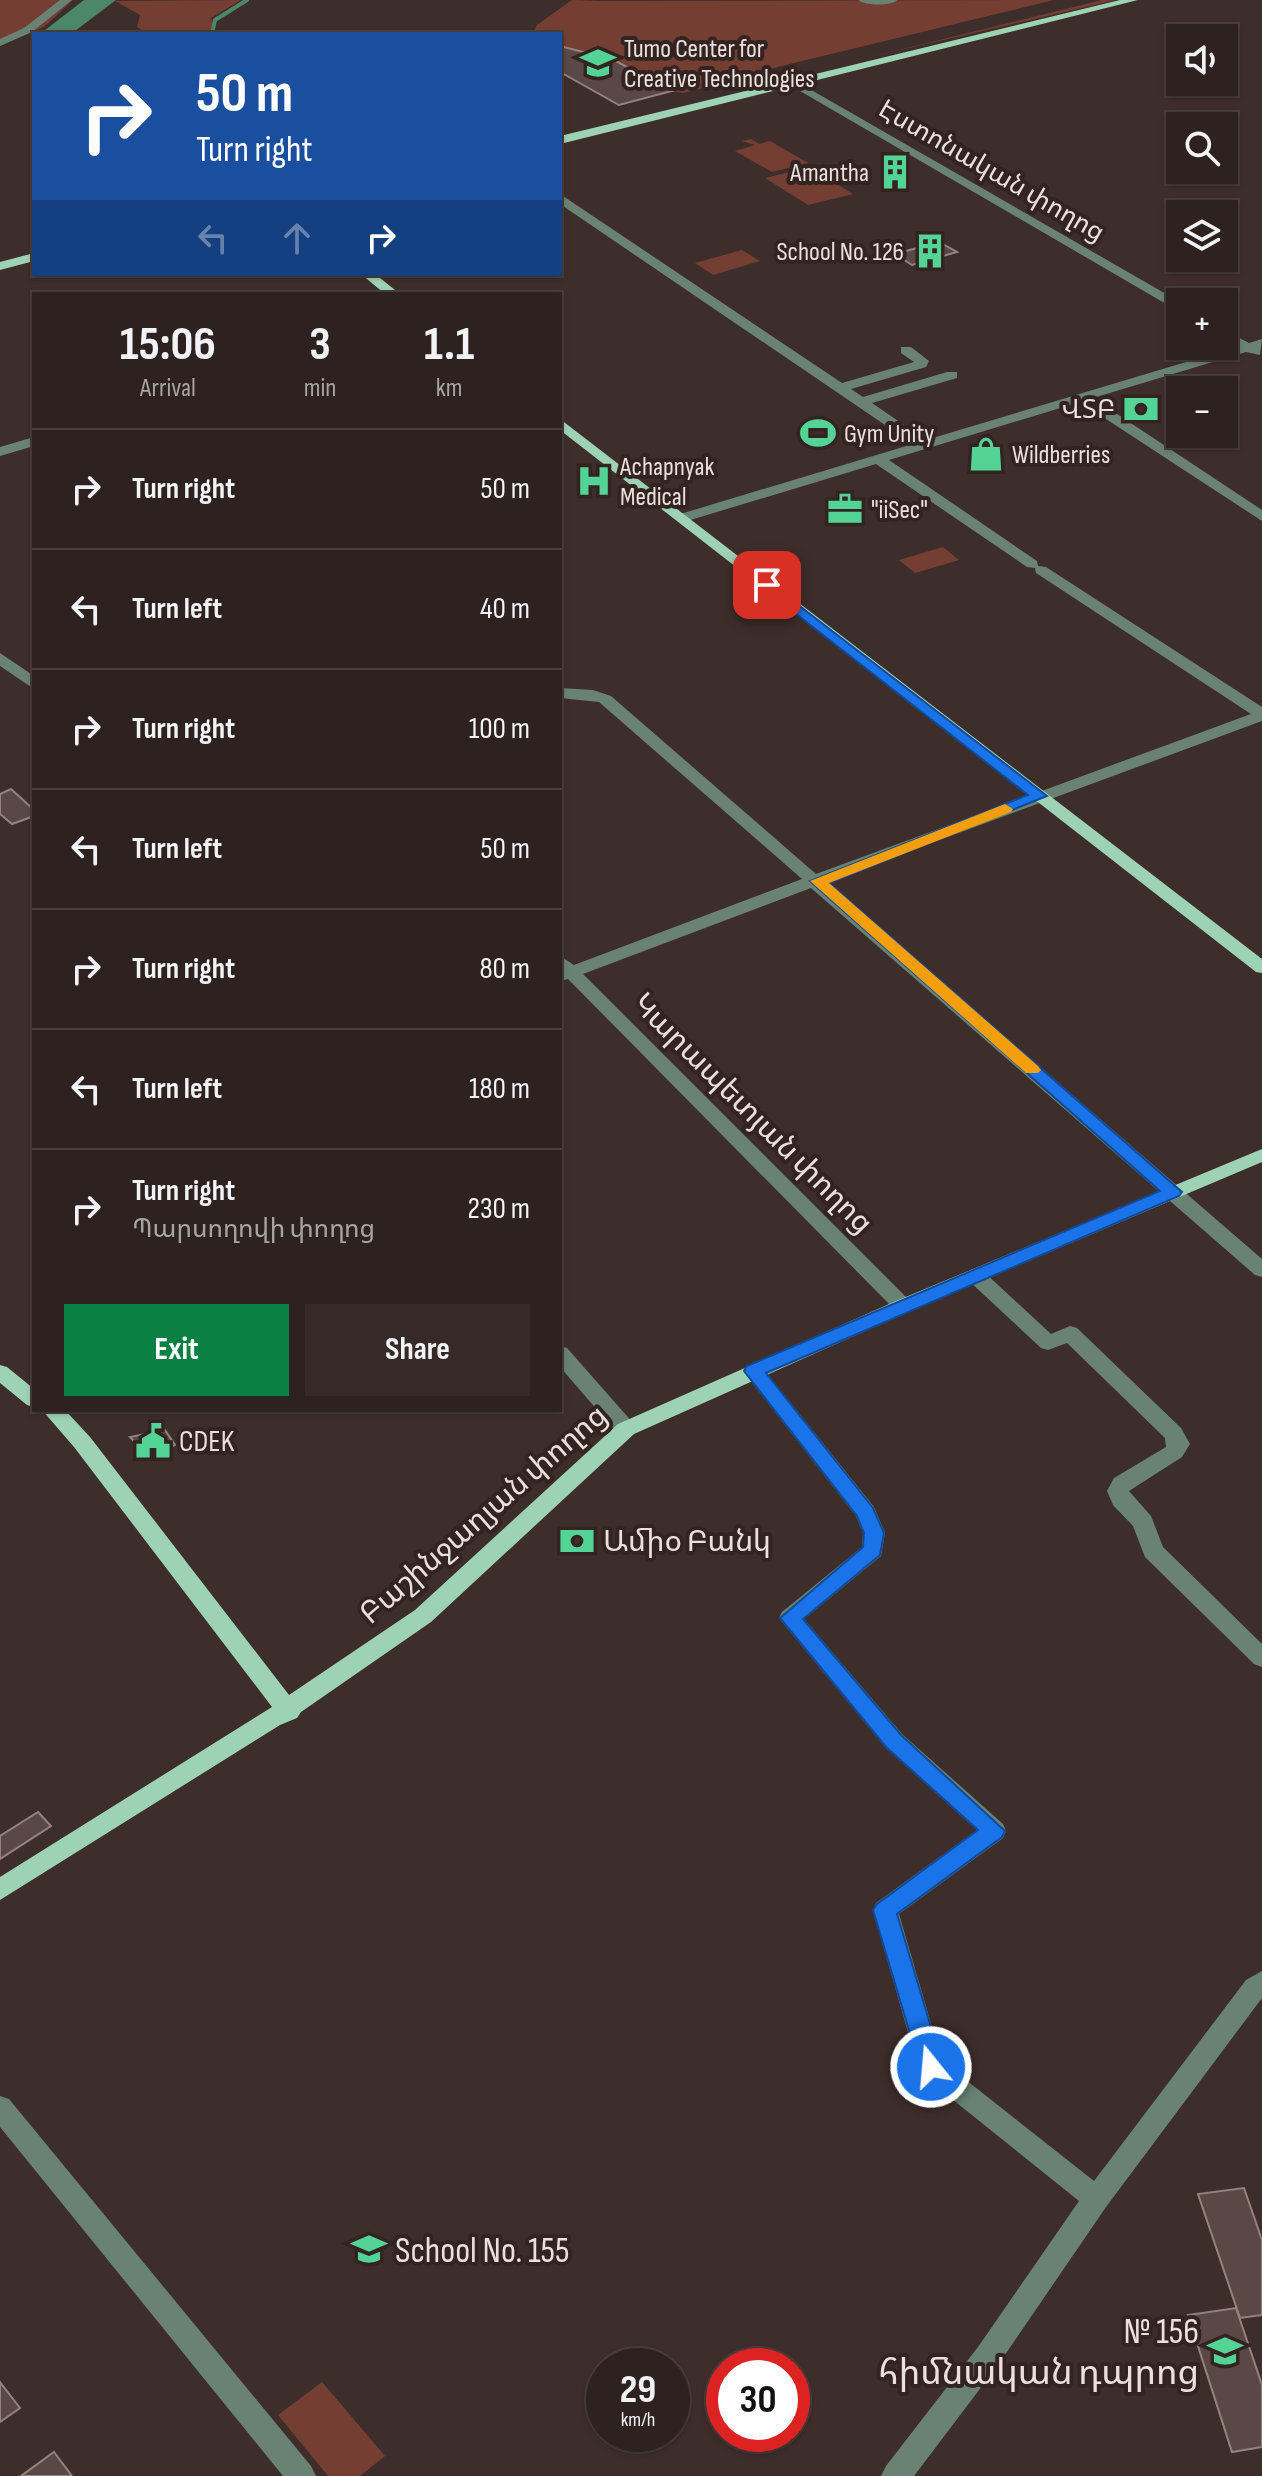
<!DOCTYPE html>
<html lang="en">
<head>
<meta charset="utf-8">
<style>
  body { margin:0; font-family:"Sofia Sans Condensed","Noto Sans Armenian",sans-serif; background:#362a29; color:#f1f3f6; height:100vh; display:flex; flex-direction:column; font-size:30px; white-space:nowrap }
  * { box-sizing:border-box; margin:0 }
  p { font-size:26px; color:#a7a4a5 }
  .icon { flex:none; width:44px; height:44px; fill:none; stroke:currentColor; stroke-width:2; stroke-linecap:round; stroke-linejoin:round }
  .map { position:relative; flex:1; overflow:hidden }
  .sheet { position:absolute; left:32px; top:292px; width:530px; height:1120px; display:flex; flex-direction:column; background:#2e2220; border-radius:0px; box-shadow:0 2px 6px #0004,0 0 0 2px #493f3e }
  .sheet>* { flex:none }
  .banner { position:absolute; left:32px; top:32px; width:530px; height:244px; border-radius:0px; box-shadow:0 2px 6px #0004,0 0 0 2px #493f3e; background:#1a4fa0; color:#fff; overflow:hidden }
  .controls { position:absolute; left:1166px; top:24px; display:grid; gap:16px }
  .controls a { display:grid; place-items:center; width:72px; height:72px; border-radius:0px; background:#2e2220; box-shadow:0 2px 6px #0004,0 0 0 2px #493f3e; font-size:40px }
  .speed { position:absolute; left:586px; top:2348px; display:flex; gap:16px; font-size:40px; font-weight:700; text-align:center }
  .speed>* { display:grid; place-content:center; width:104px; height:104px; border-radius:50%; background:#2e2220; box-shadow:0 2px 6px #0004,0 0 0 2px #493f3e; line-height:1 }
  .speed small { font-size:20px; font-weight:400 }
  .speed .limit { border:12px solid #d22; background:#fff; color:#111 }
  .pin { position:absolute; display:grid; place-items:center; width:68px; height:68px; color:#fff; margin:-34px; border-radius:16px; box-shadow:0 4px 12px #0006 }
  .me { position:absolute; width:88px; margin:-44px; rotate:343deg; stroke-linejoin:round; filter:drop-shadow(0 0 6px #0008) }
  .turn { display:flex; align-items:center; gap:28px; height:168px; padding:0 32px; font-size:36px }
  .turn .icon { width:104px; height:104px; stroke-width:2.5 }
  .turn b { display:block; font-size:56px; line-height:68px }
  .lanes { display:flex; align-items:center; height:76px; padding:0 32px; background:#0003; justify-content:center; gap:40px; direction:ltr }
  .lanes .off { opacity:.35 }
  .eta { display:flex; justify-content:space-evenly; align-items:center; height:136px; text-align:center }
  .eta b { font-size:48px; font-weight:700; line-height:56px }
  .action { display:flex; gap:16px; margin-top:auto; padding:16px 32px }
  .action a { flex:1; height:92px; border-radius:0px; background:#0b8043; color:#fff; font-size:32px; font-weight:700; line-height:92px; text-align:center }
  .action a+a { background:#362a29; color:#f1f3f6 }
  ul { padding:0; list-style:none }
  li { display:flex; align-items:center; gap:24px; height:120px; padding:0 32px; border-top:2px solid #493f3e }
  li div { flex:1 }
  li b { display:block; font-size:30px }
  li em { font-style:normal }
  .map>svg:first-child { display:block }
  .green { fill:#743e33 }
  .water { fill:#4b8768 }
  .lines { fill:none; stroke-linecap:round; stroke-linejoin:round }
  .stream { stroke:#4b8768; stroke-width:4 }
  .building { fill:#594845; stroke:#95827e; stroke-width:2 }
  .minor { fill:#698274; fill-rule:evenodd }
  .major { fill:#9ed2b5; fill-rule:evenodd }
  .route { fill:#1a73e8; stroke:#114b97; stroke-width:2 }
  .slow { fill:#f59e0b }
  .labels { text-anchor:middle; stroke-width:8; stroke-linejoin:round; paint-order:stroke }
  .far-poi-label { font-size:26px; fill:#eae0dd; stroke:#332421; text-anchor:start }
  .far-street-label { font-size:26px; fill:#eae0dd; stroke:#332421 }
  .street-label { font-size:30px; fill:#eae0dd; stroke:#332421 }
  .poi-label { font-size:30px; fill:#eae0dd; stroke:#332421; text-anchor:start }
  .near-poi-label { font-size:36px; fill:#eae0dd; stroke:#332421; text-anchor:start }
</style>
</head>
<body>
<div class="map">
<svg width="1262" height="2476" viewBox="0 0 1262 2476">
  <rect width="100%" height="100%" fill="#3e2e2b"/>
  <g class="green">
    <polygon points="0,0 73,0 44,27 0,45"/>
    <polygon points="241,0 211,18 215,34 147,33 137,27 140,15 115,1"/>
    <polygon points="572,0 599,1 1054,0 703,85 707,87 683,93 672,91 614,60 560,46 560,34 533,34 537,25"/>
    <polygon points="1102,0 1116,0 870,57 1078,6"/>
    <polygon points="751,139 759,144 770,141 808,163 772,172 735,151 755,145 742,141"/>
    <polygon points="810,167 853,194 808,205 765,178"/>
    <polygon points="742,250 760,261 713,275 695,263"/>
    <polygon points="943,547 959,560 915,573 899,560"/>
    <polygon points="322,2382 385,2456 360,2476 328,2476 278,2415"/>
  </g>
  <polygon class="water" points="84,0 116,0 71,34 40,34"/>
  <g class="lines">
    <polyline class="stream" points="212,34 215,20 247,0"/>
  </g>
  <g class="building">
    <polygon points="560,46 614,60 672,91 619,105 560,72"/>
    <polygon points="939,242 957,252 912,265 895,254"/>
    <polygon points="11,789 34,810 34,816 12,824 0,814 0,794"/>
    <polygon points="165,1430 175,1445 150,1458 130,1437"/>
    <polygon points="38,1812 51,1826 0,1859 0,1836"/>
    <polygon points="1244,2188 1262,2240 1262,2315 1240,2318 1198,2194"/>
    <polygon points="1236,2308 1262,2385 1262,2447 1232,2452 1188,2315"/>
    <polygon points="0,2382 20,2408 0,2422"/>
    <polygon points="54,2452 72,2476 21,2476"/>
  </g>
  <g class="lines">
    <g class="minor">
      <polygon points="60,0 72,0 32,32 0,46 0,39 24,28"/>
      <path d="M858,0H898C890,6 866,6 858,0Z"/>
      <polygon points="780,72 1180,302 1180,312 776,77 774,75"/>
      <polygon points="560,194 842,383 914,362 901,353 901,347 911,347 929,361 926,367 851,389 863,397 947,372 957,372 957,378 872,403 926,440 1236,347 1224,340 1224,330 1249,343 1262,339 1260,355 1246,352 1093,398 1262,510 1262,521 1080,402 889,460 1037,561 1038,566 1046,567 1262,707 1262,721 826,882 1262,1259 1262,1277 1255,1275 811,888 583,974 910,1301 913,1306 910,1311 896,1311 568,979 560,981 560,956 574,965 802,879 599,702 560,698 560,688 593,690 611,696 816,874 1251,714 1036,573 1035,568 1027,567 876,464 687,521 677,521 677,515 913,444 560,204"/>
      <polygon points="34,437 34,446 0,456 0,447"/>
      <polygon points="0,653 34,676 34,689 0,666"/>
      <polygon points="976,1269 983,1271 1051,1334 1070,1326 1077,1328 1181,1428 1190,1444 1182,1457 1129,1491 1151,1516 1163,1547 1262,1644 1262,1667 1254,1664 1145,1557 1133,1526 1113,1505 1107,1491 1114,1478 1166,1447 1165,1438 1067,1343 1048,1350 1041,1348 969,1281 966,1276 969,1271"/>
      <polygon points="560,1346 567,1348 634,1424 637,1429 634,1434 618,1434 560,1367"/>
      <polygon points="754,1364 761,1366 874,1507 885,1533 881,1556 804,1619 902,1734 1003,1824 1006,1831 1003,1838 899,1914 942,2061 1094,2181 1246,1980 1262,1971 1262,1998 1106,2207 998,2365 914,2476 881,2476 886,2466 978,2347 1079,2201 922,2075 918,2067 873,1910 876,1903 977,1830 886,1748 779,1618 782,1612 862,1547 863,1533 856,1516 747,1376 744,1371 747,1366"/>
      <polygon points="0,2096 9,2099 311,2466 316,2476 283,2476 0,2127"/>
    </g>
    <g class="major">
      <polygon points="1120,0 1138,0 560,144 560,136"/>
      <polygon points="34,253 34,261 0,270 0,262"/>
      <polygon points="361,274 375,274 400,294 385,294"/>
      <polygon points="560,419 1262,959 1262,973 1256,972 560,430"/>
      <polygon points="1262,1149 1262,1162 910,1311 634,1434 431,1622 301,1712 297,1718 280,1725 0,1900 0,1877 272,1707 74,1447 42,1410 65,1410 90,1437 289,1695 415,1610 618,1424 896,1301"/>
      <polygon points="0,1365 7,1367 34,1389 34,1407 27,1405 0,1383"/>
    </g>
  </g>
  <polygon class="route" points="767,581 1047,796 829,883 1182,1192 1179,1196 766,1373 873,1508 884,1533 880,1555 803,1619 901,1735 1005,1831 1002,1837 897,1914 943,2067 940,2074 931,2077 923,2074 920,2067 873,1910 877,1904 978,1830 886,1747 780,1618 863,1547 864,1533 857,1516 744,1371 747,1366 1160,1191 810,881 1028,795 763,588 763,582"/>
  <polygon class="slow" points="1005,804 1013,809 1011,812 829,883 1038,1066 1041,1070 1038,1073 1026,1073 810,881"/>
  <defs>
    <g id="school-bare" transform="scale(2.76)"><path d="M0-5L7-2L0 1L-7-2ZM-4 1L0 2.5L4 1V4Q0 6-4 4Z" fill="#53d396" stroke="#332421" stroke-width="2.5" paint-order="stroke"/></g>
    <g id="building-bare" transform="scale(2.76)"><path d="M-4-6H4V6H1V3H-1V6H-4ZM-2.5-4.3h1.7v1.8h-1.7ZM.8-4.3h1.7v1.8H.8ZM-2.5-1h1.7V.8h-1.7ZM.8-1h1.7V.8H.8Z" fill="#53d396" stroke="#332421" stroke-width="2.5" paint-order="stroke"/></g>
    <g id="bank-bare" transform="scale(2.76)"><path d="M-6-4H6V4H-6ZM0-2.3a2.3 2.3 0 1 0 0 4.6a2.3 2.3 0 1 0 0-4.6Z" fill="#53d396" stroke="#332421" stroke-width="2.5" paint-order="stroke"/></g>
    <g id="stadium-bare" transform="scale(2.76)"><path d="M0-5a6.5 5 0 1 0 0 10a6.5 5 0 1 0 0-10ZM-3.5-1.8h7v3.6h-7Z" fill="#53d396" stroke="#332421" stroke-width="2.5" paint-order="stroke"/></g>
    <g id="shop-bare" transform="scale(2.76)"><path d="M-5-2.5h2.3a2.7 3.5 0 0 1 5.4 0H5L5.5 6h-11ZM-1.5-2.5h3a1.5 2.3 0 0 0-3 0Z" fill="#53d396" stroke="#332421" stroke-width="2.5" paint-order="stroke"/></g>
    <g id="hospital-bare" transform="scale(2.76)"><path d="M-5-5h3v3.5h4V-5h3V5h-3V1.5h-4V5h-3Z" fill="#53d396" stroke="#332421" stroke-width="2.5" paint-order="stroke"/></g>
    <g id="office-bare" transform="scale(2.76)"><path d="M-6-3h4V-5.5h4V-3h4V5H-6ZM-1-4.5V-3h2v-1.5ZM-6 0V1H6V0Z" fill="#53d396" stroke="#332421" stroke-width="2.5" paint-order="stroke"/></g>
    <g id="civic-bare" transform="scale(2.76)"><path d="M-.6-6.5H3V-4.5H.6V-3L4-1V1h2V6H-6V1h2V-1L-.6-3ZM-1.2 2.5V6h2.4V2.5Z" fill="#53d396" stroke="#332421" stroke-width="2.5" paint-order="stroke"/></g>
  </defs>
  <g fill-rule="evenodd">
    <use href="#school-bare" x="598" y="63"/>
    <use href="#building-bare" x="895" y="172"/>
    <use href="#building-bare" x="930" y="251"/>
    <use href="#bank-bare" x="1141" y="409"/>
    <use href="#stadium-bare" x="818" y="433"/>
    <use href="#shop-bare" x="986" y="454"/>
    <use href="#hospital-bare" x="594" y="481"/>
    <use href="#office-bare" x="845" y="509"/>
    <use href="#civic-bare" x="153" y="1441"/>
    <use href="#bank-bare" x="577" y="1541"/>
    <use href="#school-bare" x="369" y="2249"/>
    <use href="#school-bare" x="1225" y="2351"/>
  </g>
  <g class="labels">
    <g class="far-poi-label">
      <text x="624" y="57">Tumo Center for<tspan x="624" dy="30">Creative Technologies</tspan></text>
      <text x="869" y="181" text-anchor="end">Amantha</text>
      <text x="904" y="260" text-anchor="end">School No. 126</text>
      <text x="1115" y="418" text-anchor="end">ՎՏԲ</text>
      <text x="844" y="442">Gym Unity</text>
      <text x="1012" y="463">Wildberries</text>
      <text x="620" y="475">Achapnyak<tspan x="620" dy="30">Medical</tspan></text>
      <text x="871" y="518">"iiSec"</text>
    </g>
    <g class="far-street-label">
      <text transform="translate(992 170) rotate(30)" y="9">Էստոնական փողոց</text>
    </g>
    <g class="street-label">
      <text transform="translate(753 1113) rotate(45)" y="10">Կարապետյան փողոց</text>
      <text transform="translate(483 1514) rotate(-41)" y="10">Բաշինջաղյան փողոց</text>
    </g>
    <g class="poi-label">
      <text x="179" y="1451">CDEK</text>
      <text x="603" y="1551">Ամիօ Բանկ</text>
    </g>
    <g class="near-poi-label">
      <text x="395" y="2262">School No. 155</text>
      <text x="1199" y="2343" text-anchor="end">№ 156<tspan x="1199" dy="41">հիմնական դպրոց</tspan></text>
    </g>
  </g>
</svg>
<div class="controls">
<a><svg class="icon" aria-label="sound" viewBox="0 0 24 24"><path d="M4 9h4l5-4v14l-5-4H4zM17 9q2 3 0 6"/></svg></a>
<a><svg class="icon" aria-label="search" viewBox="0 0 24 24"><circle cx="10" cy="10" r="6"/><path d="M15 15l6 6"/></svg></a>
<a><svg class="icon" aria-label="layers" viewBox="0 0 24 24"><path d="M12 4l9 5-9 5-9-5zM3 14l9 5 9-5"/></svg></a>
<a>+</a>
<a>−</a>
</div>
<div class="speed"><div>29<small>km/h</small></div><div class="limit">30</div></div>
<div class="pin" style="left:767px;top:585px;background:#d93025"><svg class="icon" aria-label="arrive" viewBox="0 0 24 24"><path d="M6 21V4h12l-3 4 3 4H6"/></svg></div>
<svg class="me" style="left:931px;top:2067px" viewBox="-20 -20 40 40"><circle r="17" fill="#1a73e8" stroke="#fff" stroke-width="3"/><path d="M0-11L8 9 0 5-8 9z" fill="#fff"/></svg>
<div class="banner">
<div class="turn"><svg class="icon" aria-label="right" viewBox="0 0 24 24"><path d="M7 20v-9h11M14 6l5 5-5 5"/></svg><div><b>50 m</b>Turn right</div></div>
<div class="lanes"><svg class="icon off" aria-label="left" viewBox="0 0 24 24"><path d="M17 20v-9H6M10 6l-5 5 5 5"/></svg><svg class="icon off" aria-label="ahead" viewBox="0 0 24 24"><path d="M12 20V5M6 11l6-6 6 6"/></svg><svg class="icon" aria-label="right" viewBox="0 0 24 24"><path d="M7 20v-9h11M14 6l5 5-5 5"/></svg></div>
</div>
<section class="sheet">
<div class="eta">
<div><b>15:06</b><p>Arrival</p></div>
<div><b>3</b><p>min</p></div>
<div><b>1.1</b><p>km</p></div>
</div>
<ul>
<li><svg class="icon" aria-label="right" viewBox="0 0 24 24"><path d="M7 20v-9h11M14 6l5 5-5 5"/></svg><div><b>Turn right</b></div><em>50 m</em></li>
<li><svg class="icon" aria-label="left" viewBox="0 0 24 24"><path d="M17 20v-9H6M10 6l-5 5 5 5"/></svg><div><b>Turn left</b></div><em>40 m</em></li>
<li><svg class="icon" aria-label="right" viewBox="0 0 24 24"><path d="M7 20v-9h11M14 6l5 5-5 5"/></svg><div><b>Turn right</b></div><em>100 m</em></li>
<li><svg class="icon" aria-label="left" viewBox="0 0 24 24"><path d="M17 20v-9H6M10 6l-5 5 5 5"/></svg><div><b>Turn left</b></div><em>50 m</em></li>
<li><svg class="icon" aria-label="right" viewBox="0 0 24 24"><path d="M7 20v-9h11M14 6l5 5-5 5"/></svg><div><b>Turn right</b></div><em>80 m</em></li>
<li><svg class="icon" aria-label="left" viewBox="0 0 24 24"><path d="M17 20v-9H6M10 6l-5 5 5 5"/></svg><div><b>Turn left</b></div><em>180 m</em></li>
<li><svg class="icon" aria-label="right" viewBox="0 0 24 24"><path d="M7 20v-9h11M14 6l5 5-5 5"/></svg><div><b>Turn right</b><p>Պարսողովի փողոց</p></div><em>230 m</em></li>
</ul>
<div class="action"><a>Exit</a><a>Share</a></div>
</section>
</div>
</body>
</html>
